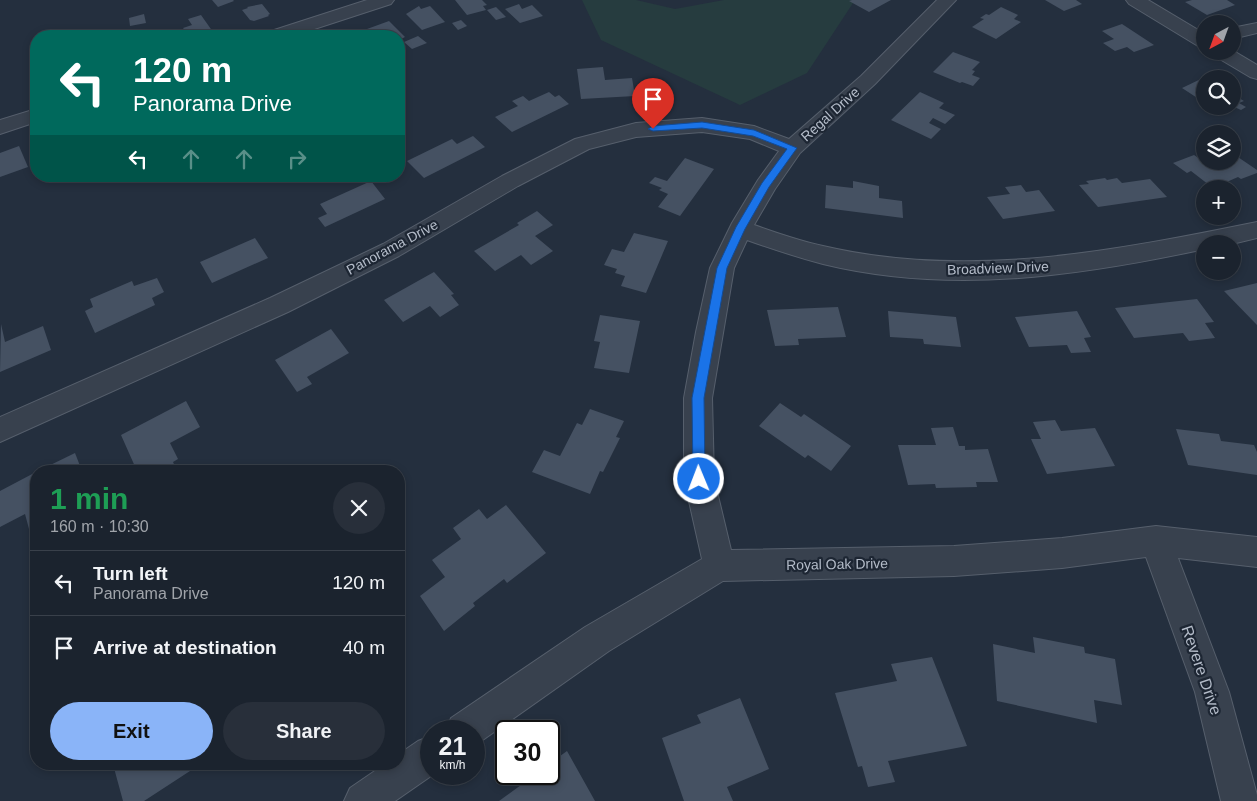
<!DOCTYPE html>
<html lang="en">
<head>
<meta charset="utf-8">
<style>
  body { margin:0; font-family:Arial,sans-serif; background:#282f3a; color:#f1f3f6; height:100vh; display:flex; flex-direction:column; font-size:19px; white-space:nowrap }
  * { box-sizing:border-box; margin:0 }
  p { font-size:16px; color:#a0a4aa }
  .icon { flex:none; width:28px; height:28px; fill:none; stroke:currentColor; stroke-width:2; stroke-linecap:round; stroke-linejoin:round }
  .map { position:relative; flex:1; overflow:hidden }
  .side { position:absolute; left:30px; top:465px; width:375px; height:305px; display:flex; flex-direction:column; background:#1b232e; border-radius:20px; box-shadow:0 2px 8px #0003,0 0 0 1px #39404a }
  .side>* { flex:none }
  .top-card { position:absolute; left:30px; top:30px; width:375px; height:152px; border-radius:20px; box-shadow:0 2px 8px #0003,0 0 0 1px #39404a; background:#00695c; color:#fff; overflow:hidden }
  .needle { width:32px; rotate:221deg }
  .fabs { position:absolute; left:1196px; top:15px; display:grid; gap:10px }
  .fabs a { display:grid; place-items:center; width:45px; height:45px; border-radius:50%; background:#1b232e; box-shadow:0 2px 8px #0003,0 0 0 1px #39404a; font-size:25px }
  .speed { position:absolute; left:420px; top:720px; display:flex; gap:10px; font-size:25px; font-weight:700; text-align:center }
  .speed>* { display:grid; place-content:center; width:65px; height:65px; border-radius:50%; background:#1b232e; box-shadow:0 2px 8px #0003,0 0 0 1px #39404a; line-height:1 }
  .speed small { font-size:12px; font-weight:400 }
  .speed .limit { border:2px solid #111; border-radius:8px; background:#fff; color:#111 }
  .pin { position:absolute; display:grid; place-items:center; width:42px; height:42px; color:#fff; margin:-51px -21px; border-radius:50% 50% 50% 0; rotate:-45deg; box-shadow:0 0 5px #0007 }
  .pin .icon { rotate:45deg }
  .me { position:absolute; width:55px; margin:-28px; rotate:359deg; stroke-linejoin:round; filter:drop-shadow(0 0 4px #0008) }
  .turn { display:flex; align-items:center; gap:18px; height:105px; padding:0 20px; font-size:22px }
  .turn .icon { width:65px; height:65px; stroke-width:2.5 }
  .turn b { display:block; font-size:35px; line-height:42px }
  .lanes { display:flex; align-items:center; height:48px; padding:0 20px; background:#0003; justify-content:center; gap:25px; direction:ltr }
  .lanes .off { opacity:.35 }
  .round { display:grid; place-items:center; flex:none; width:52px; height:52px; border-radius:26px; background:#282f3a }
  .summary { display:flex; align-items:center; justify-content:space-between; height:85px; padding:0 20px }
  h1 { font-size:30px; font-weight:800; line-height:38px; color:#1e9e55 }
  .button { display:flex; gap:10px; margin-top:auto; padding:10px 20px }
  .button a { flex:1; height:58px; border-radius:30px; background:#8ab4f8; color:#111; font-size:20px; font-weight:800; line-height:58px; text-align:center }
  .button a+a { background:#282f3a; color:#f1f3f6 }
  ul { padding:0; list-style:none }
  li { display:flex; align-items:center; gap:15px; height:65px; padding:0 20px; border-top:1px solid #39404a }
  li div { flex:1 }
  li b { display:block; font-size:19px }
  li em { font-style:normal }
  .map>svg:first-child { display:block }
  .green { fill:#263c3f }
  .building { fill:#455162 }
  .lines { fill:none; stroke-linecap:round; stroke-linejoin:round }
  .street-casing { stroke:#565f6c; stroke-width:2 }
  .street { fill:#38414e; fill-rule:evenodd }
  .route { fill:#1a73e8; stroke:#114b97 }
  .labels { text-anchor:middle; stroke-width:4.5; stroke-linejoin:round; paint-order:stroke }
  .street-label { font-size:14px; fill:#b4bcc9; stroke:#1d2633 }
  .near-street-label { font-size:16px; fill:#b4bcc9; stroke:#1d2633 }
</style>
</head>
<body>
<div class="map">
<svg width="1257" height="801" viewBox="0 0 1257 801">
  <rect width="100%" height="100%" fill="#242f3e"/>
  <polygon class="green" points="582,0 636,0 675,9 724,0 855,0 807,73 740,105 601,40"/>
  <g class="building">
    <polygon points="212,0 233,0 234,1 218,7"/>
    <polygon points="455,0 482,0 487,5 483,6 486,10 467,15"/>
    <polygon points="852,0 891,0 869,12 849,1"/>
    <polygon points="1045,0 1076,0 1082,4 1064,11"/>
    <polygon points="1192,0 1227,0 1235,5 1207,15 1185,2"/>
    <polygon points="262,4 270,14 268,15 269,16 254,21 250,20 242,10 248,8 247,7"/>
    <polygon points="519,4 522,9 532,5 543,16 520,23 505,9"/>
    <polygon points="419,6 421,9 430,6 445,22 422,30 406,14"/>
    <polygon points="496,7 506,17 496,20 487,10"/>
    <polygon points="1001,7 1018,15 1014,19 1021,22 996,39 972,27 984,19 980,18 986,14 989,15"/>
    <polygon points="144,14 146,23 130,26 129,18"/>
    <polygon points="201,15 213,32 202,36 189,36 183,28 192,25 188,19"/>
    <polygon points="461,20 467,26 458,30 452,23"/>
    <polygon points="389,21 405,37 399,40 399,36 374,36 367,29"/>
    <polygon points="1122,24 1154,45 1134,52 1127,47 1115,51 1103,43 1114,39 1102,31"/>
    <polygon points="418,36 427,43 412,49 404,42"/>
    <polygon points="953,52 980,62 972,70 975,71 972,75 980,78 973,86 962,82 960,83 933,72"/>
    <polygon points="603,67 605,80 632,78 635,96 581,99 577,69"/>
    <polygon points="1205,77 1208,79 1205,79 1205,103 1182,88"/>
    <polygon points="549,92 555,97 559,95 569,104 512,132 495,117 518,106 512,101 523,96 529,101"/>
    <polygon points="920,92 944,103 939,108 955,115 945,124 933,118 929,123 941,129 931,139 891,120"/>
    <polygon points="1232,94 1244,101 1239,103 1246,107 1241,110 1232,106"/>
    <polygon points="473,136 485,147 424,178 407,161 452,139 457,144"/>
    <polygon points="19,146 28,167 0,177 0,153"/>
    <polygon points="1232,153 1257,170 1257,173 1241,179 1238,177 1213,188 1191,171 1187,173 1173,163 1194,155 1203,161 1232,161"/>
    <polygon points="685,158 714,169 680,216 658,207 668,194 659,190 662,188 649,183 655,177 667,181"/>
    <polygon points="1105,178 1107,180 1117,178 1122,183 1150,179 1167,197 1098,207 1079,185 1089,184 1086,181"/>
    <polygon points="371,181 385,199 325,227 318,218 327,214 320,204"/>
    <polygon points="853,181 879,186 879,198 902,201 903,218 825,208 826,185 853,188"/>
    <polygon points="1021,185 1026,192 1039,190 1055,211 1003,219 987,197 1010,194 1005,187"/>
    <polygon points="537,211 553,225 535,236 553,251 531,265 521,255 495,271 474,251 519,225 517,223"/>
    <polygon points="634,233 668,241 646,293 621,286 625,276 615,273 617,269 604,265 612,249 624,252"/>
    <polygon points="255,238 268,258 212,283 200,262"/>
    <polygon points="434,272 454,294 451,295 459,305 440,317 430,306 403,322 384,300"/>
    <polygon points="157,278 164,292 152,298 155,305 95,333 85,311 93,307 90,299 132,281 134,286"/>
    <polygon points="1257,283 1257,325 1224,291"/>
    <polygon points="1197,299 1214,322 1205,323 1215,338 1189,341 1183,333 1134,338 1115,308"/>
    <polygon points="838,307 846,337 798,339 799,345 775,346 767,310"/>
    <polygon points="888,311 956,317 961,347 924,344 923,339 890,337"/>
    <polygon points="1077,311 1091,337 1084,338 1091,352 1071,353 1067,345 1029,347 1015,317"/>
    <polygon points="600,315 640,321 629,373 594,368 600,342 594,341"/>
    <polygon points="1,324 5,342 43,326 51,350 0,372"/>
    <polygon points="331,329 349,353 307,377 312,384 297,392 275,360"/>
    <polygon points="186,401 200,427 170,443 178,459 173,462 177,471 137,471 121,435"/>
    <polygon points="780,403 801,417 804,414 851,446 831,471 808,455 805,458 759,426"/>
    <polygon points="590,409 624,421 616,437 620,438 603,472 600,471 590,494 532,472 544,450 560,456 577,423 582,425"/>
    <polygon points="1055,420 1061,431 1095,428 1115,466 1047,474 1031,439 1041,439 1033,422"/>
    <polygon points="953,427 959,446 965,446 965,450 988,449 998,482 976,482 977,487 936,488 935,484 908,485 898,445 936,445 931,428"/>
    <polygon points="1176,429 1219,434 1221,441 1254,445 1257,452 1257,475 1188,465"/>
    <polygon points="75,453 82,471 38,471"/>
    <polygon points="36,472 36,526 29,529 25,514 0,527 0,491"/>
    <polygon points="506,505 546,553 507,583 504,579 473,603 475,606 444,631 420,596 445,577 432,560 461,539 453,528 479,509 487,519"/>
    <polygon points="1033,637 1084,647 1085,653 1115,659 1122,705 1094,700 1097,723 997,701 993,644 1035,653"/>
    <polygon points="932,657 967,746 888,761 895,782 868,787 862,766 858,767 835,693 897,681 891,664"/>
    <polygon points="740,698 769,769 727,787 733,801 684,801 662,738 701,723 697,715"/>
    <polygon points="567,751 595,801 499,801 536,774 549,774 549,764"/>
    <polygon points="121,764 195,764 189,768 190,771 144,801 123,801 114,768"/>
  </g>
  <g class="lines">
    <g class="street-casing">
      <g id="street">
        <polygon points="367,0 394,0 391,4 293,36 266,36 268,32"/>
        <path d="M937,0H956L875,84L800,153L775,189L754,225C777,233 799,241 823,246C968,280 1114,251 1257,222V238L1232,244H1205V249C1079,276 950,295 823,264C797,257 772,249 747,240L734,268L712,398L714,479L731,550L954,546L1062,538L1156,526L1257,537V567L1178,558L1229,692L1257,795V801H1221L1195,692L1146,557L1062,568L954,576L723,581L609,651L477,744L474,745V731H446L451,718L585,627L702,559L684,479V398L696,332L710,268L732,223L758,180L779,151L750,139L702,132L636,137L589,149L518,186L399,256L288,312L0,442V417L270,298L383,244L502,176L575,139L636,123L702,118L754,126L789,139L861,76Z"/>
        <polygon points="1126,0 1148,0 1205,34 1205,48 1198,46 1129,4"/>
        <polygon points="1257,23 1257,33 1232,39 1232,28"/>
        <polygon points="1232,50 1257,65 1257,79 1250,77 1213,55 1211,51"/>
        <polygon points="36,109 36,122 0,134 0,120"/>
        <polygon points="431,736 431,774 434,774 395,801 344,801 350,788 385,764 399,764 399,754 418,741"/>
      </g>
    </g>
    <use href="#street" class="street"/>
  </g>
  <polygon class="route" points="702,122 754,130 797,148 769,187 745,229 727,268 704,398 705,479 704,483 699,484 695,483 693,479 692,398 717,268 736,227 762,183 787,149 753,136 702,128 653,131 648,129 653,126"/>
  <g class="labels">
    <g class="street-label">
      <text transform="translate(830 114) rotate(-42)" y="5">Regal Drive</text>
      <text transform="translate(392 247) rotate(-28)" y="5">Panorama Drive</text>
      <text transform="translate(998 268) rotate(-2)" y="5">Broadview Drive</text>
      <text transform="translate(837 564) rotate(-1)" y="5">Royal Oak Drive</text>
    </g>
    <g class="near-street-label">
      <text transform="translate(1202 670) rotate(71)" y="6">Revere Drive</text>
    </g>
  </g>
</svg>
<div class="fabs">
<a><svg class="needle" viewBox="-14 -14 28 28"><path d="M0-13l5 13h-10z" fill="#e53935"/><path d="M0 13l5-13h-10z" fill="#a0a4aa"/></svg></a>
<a><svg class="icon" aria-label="search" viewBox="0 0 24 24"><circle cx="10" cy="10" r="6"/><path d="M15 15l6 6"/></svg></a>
<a><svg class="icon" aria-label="layers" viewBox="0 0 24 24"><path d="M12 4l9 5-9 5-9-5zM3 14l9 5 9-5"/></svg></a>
<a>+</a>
<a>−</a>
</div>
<div class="speed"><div>21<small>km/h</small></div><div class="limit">30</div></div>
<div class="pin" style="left:653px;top:129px;background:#d93025"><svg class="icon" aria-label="arrive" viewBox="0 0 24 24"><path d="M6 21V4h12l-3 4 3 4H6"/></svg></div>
<svg class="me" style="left:699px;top:479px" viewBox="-20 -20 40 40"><circle r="17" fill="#1a73e8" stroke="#fff" stroke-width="3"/><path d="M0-11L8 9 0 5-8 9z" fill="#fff"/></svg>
<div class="top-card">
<div class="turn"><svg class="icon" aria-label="left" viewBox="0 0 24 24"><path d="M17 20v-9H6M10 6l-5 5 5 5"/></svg><div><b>120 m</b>Panorama Drive</div></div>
<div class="lanes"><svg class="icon" aria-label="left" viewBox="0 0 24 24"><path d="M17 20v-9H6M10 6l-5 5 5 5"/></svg><svg class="icon off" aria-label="ahead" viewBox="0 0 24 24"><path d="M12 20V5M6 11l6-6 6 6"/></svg><svg class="icon off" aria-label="ahead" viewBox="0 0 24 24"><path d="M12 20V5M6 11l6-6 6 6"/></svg><svg class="icon off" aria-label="right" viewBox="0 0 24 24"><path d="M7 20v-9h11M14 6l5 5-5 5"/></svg></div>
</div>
<section class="side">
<div class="summary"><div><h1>1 min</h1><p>160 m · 10:30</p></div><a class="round"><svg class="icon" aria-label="close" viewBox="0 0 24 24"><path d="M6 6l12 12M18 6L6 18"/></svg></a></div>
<ul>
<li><svg class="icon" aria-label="left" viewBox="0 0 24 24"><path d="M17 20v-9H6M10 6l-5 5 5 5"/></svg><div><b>Turn left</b><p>Panorama Drive</p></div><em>120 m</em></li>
<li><svg class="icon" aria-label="arrive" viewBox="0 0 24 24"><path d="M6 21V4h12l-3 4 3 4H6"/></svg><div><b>Arrive at destination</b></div><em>40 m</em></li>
</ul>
<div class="button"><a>Exit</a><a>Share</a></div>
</section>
</div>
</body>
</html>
